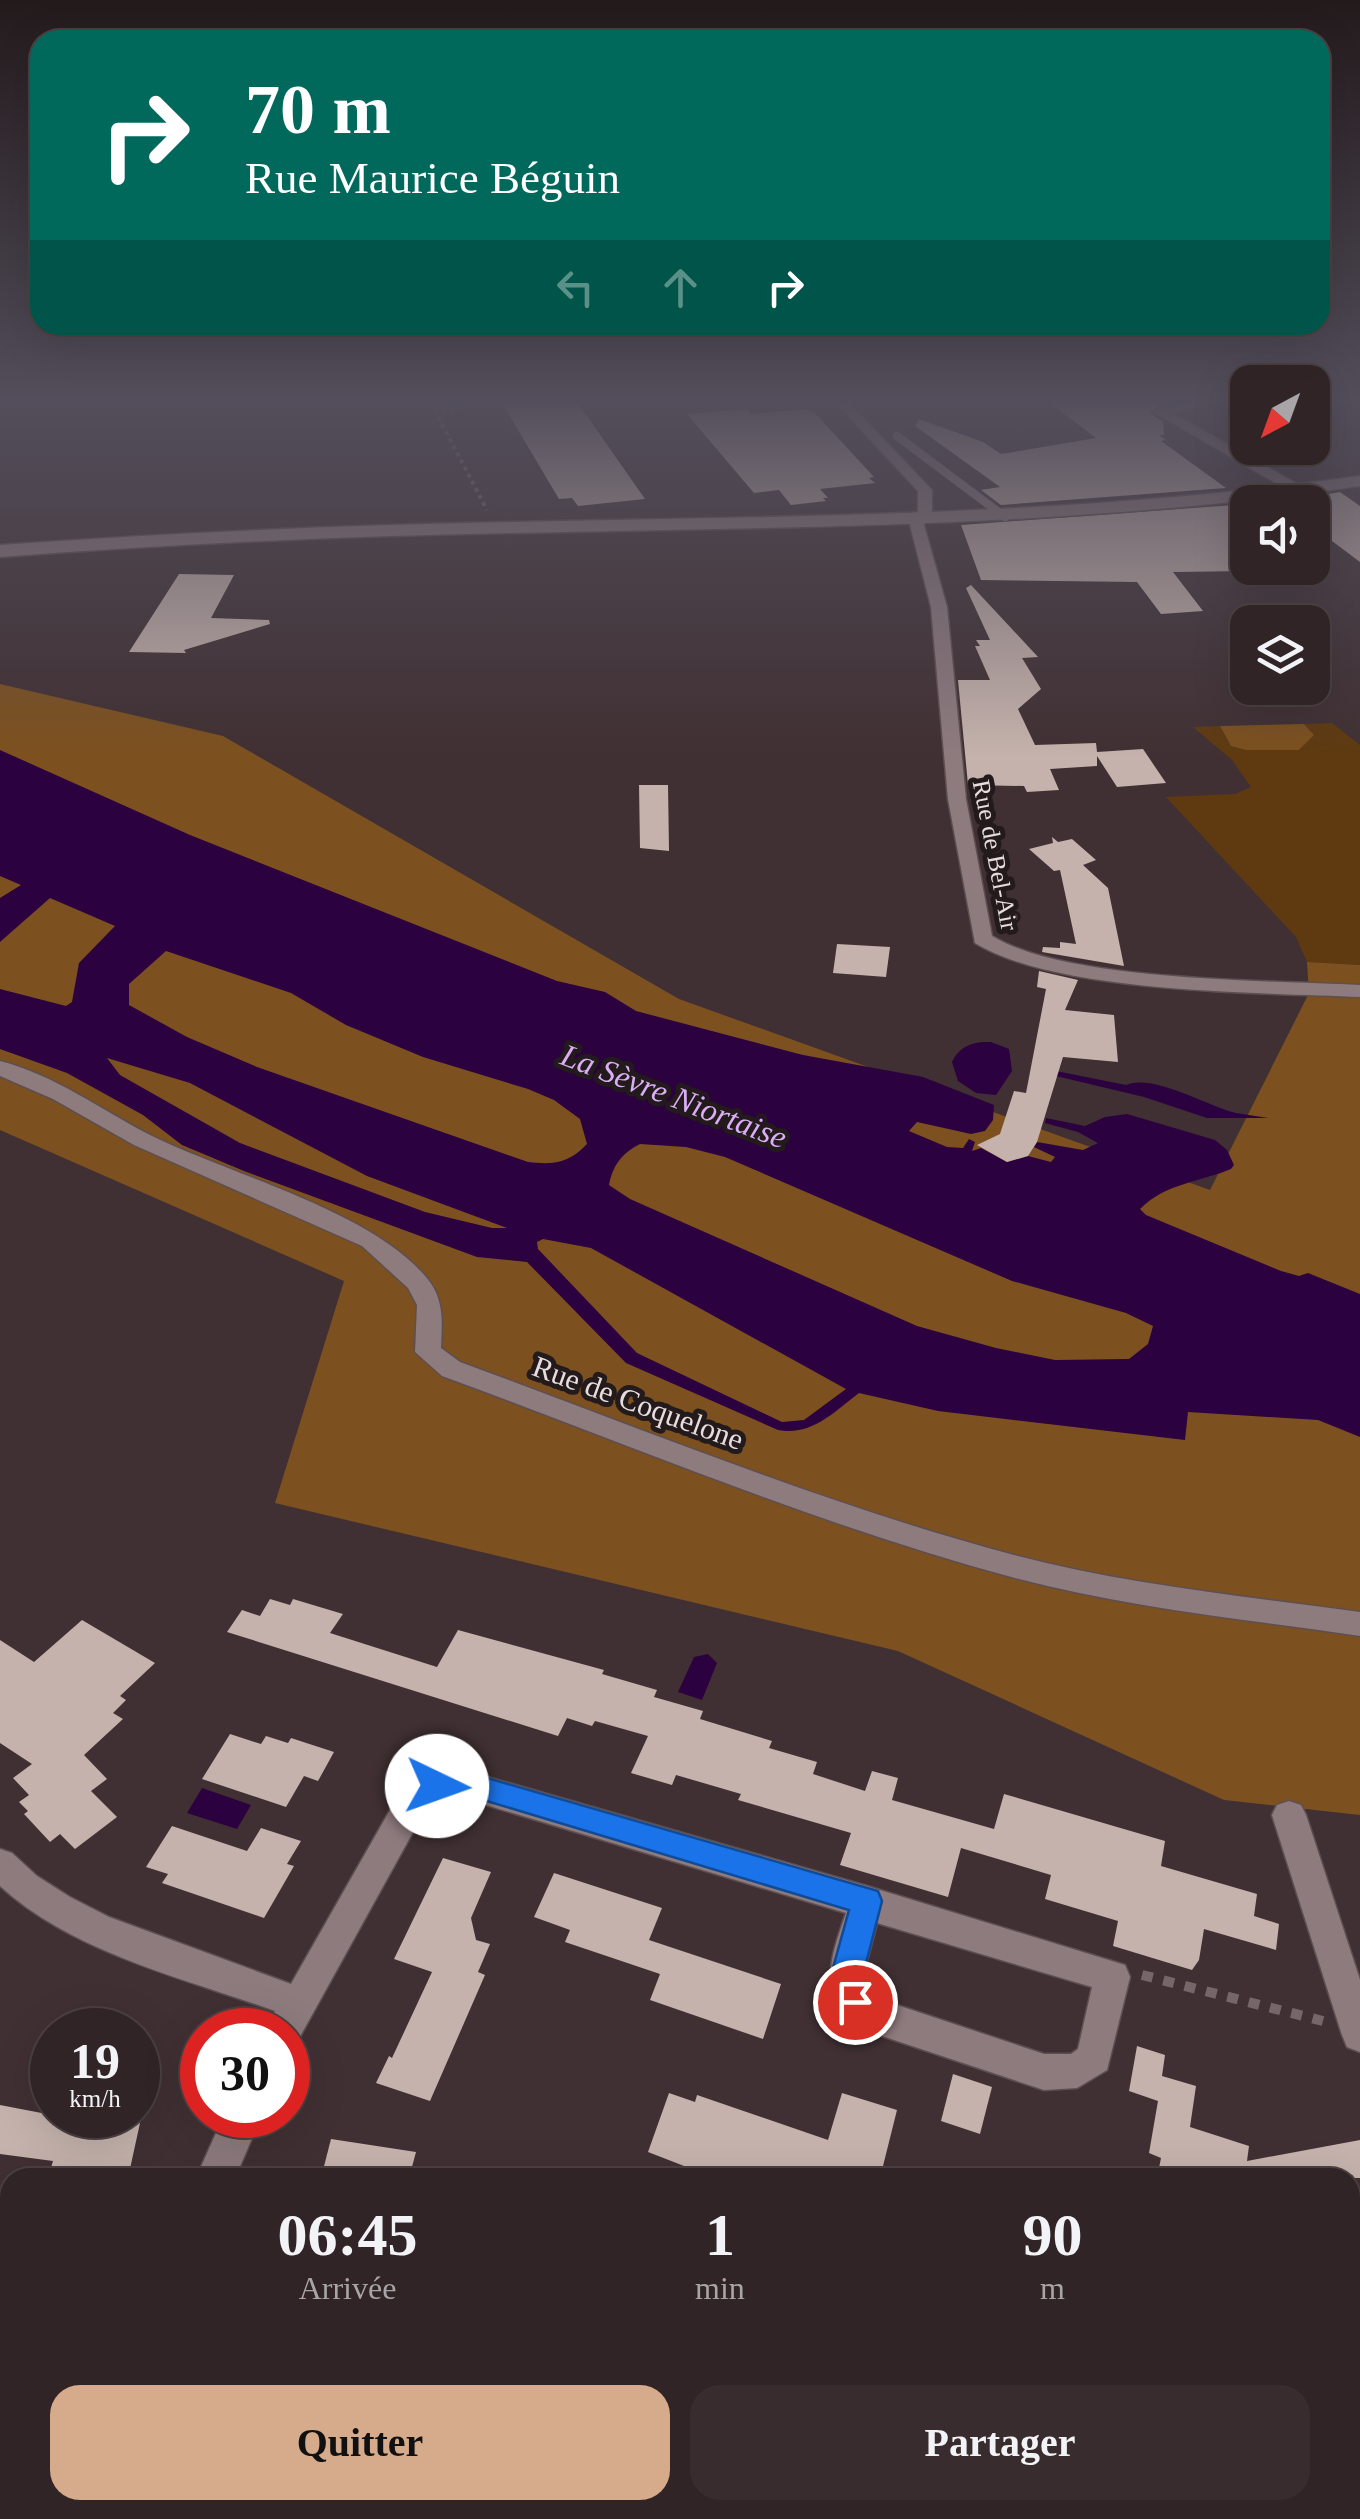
<!DOCTYPE html>
<html lang="fr">
<head>
<meta charset="utf-8">
<style>
  body { margin:0; font-family:"Times New Roman",serif; background:#382c2e; color:#f1f3f6; height:100vh; display:flex; flex-direction:column; font-size:38px; white-space:nowrap }
  * { box-sizing:border-box; margin:0 }
  p { font-size:32px; color:#a8a4a7 }
  .icon { flex:none; width:55px; height:55px; fill:none; stroke:currentColor; stroke-width:2; stroke-linecap:round; stroke-linejoin:round }
  .map { position:relative; flex:1; overflow:hidden }
  .sheet { position:absolute; left:0px; top:2168px; width:1360px; height:352px; display:flex; flex-direction:column; background:#302426; border-radius:30px 30px 0 0; box-shadow:0 10px 40px #0002,0 0 0 2px #4b4143 }
  .sheet>* { flex:none }
  .banner { position:absolute; left:30px; top:30px; width:1300px; height:305px; border-radius:30px; box-shadow:0 10px 40px #0002,0 0 0 2px #4b4143; background:#00695c; color:#fff; overflow:hidden }
  .needle { width:65px; rotate:221deg }
  .controls { position:absolute; left:1230px; top:365px; display:grid; gap:20px }
  .controls a { display:grid; place-items:center; width:100px; height:100px; border-radius:20px; background:#302426; box-shadow:0 10px 40px #0002,0 0 0 2px #4b4143; font-size:50px }
  .speed { position:absolute; left:30px; top:2008px; display:flex; gap:20px; font-size:50px; font-weight:700; text-align:center }
  .speed>* { display:grid; place-content:center; width:130px; height:130px; border-radius:50%; background:#302426; box-shadow:0 10px 40px #0002,0 0 0 2px #4b4143; line-height:1 }
  .speed small { font-size:25px; font-weight:400 }
  .speed .limit { border:15px solid #d22; background:#fff; color:#111 }
  .pin { position:absolute; display:grid; place-items:center; width:85px; height:85px; color:#fff; margin:-42px; border:5px solid #fff; border-radius:50%; box-shadow:0 2px 10px #0007 }
  .me { position:absolute; width:110px; margin:-55px; rotate:93deg; stroke-linejoin:round; filter:drop-shadow(0 0 8px #0008) }
  .turn { display:flex; align-items:center; gap:35px; height:210px; padding:0 50px; font-size:45px }
  .turn .icon { width:130px; height:130px; stroke-width:2.5 }
  .turn b { display:block; font-size:70px; line-height:85px }
  .lanes { display:flex; align-items:center; height:95px; padding:0 50px; background:#0003; justify-content:center; gap:50px; direction:ltr }
  .lanes .off { opacity:.35 }
  .eta { display:flex; justify-content:space-evenly; align-items:center; height:170px; text-align:center }
  .eta b { font-size:60px; font-weight:700; line-height:70px }
  .button { display:flex; gap:20px; margin-top:auto; padding:20px 50px }
  .button a { flex:1; height:115px; border-radius:30px; background:#d6ab8b; color:#111; font-size:40px; font-weight:700; line-height:115px; text-align:center }
  .button a+a { background:#382c2e; color:#f1f3f6 }
  .map>svg:first-child { display:block }
  .green { fill:#5f3a10 }
  .forest { fill:#7d511f }
  .water { fill:#2c013f; fill-rule:evenodd }
  .building { fill:#c5b2ac }
  .lines { fill:none; stroke-linecap:round; stroke-linejoin:round }
  .service-casing { stroke:#5d4f51; stroke-width:9 }
  .minor-casing { stroke:#5d4f51; stroke-width:3 }
  .tertiary-casing { stroke:#5d4f51; stroke-width:3 }
  .path-far1 { stroke:#756769; stroke-width:4; stroke-dasharray:4 4; stroke-linecap:butt }
  .path { stroke:#756769; stroke-width:10; stroke-dasharray:11 11; stroke-linecap:butt }
  .service { stroke:#8e7b7e; stroke-width:8 }
  .minor { fill:#8e7b7e; fill-rule:evenodd }
  .tertiary { fill:#8e7b7e; fill-rule:evenodd }
  .route { fill:#1a73e8; stroke:#114b97; stroke-width:2.5 }
  .labels { text-anchor:middle; stroke-width:10; stroke-linejoin:round; paint-order:stroke }
  .far-street-label { font-size:25px; fill:#e7ddde; stroke:#221a1b }
  .street-label { font-size:30px; fill:#e7ddde; stroke:#221a1b }
  .water-label { font-size:32px; font-style:italic; fill:#daadf6; stroke:#221a1b }
</style>
</head>
<body>
<div class="map">
<svg width="1360" height="2519" viewBox="0 0 1360 2519">
  <rect width="100%" height="100%" fill="#403033"/>
  <polygon class="green" points="1332,723 1360,745 1360,965 1307,962 1296,937 1166,797 1235,794 1251,787 1232,760 1193,727 1220,726 1231,746 1246,750 1299,750 1313,735 1304,724"/>
  <g class="forest">
    <polygon points="0,684 223,736 679,999 1210,1190 1309,993 1307,962 1360,965 1360,1815 1224,1800 898,1651 275,1503 344,1281 0,1130"/>
    <polygon points="1304,724 1314,735 1299,750 1246,750 1231,746 1220,726"/>
  </g>
  <g class="water">
    <path d="M0,750L190,835L557,981L605,992L636,1011L803,1055L923,1077L994,1105L993,1120L985,1131L971,1134L917,1122L909,1131L947,1147L963,1148L969,1139L975,1142L972,1151L981,1148L1007,1162L1028,1156L1051,1162L1055,1157L1034,1147L1037,1142L1083,1150L1098,1143L1078,1132L1045,1123L1046,1118L1085,1126L1105,1117L1127,1114L1215,1140L1227,1150L1234,1165L1231,1169C1200,1182 1166,1183 1140,1209L1146,1215L1281,1271L1299,1276L1308,1273L1360,1294V1437L1318,1420L1188,1412L1185,1440L938,1411L859,1393C834,1412 812,1436 778,1430L626,1363L527,1262L477,1257L244,1171L182,1145L143,1115L67,1073L0,1049V989L66,1006L72,1002L79,963L115,926L50,898L0,942V898L21,885L0,876ZM166,951L291,993L346,1025L423,1057L528,1089L554,1100L580,1119L587,1144C569,1163 554,1165 528,1162L257,1067L187,1037L129,1005V984ZM107,1058L190,1083L367,1176L507,1228H492L425,1212L240,1143L120,1075ZM640,1144L686,1147L725,1157L1012,1281L1126,1313L1153,1326L1148,1344L1129,1359L1055,1360L996,1348L917,1326L630,1199L609,1185C613,1165 622,1153 640,1144ZM543,1239L591,1248L846,1389L804,1420L782,1422L637,1353L538,1249L537,1242Z"/>
    <path d="M991,1042L1009,1049L1012,1071L996,1095L976,1093L958,1081L952,1062C959,1046 974,1041 991,1042Z"/>
    <path d="M1036,1067L1126,1085C1153,1073 1207,1106 1236,1113C1246,1115 1258,1116 1268,1118H1207L1144,1097L1035,1071Z"/>
    <polygon points="708,1654 717,1663 702,1700 678,1692 694,1657"/>
    <polygon points="202,1788 251,1805 237,1829 187,1813"/>
  </g>
  <g class="building">
    <polygon points="502,403 578,403 645,499 578,506 572,498 559,499"/>
    <polygon points="1050,403 1162,403 1150,413 1163,422 1164,435 1159,435 1166,440 1161,441 1226,488 1001,505 981,490 1000,487 915,426 919,419 983,442 1001,454 1096,438"/>
    <polygon points="747,409 751,414 806,409 815,413 874,477 869,478 875,483 820,489 828,498 823,498 826,501 791,505 779,490 754,493 687,414"/>
    <polygon points="1340,492 1360,506 1360,562 1312,526 1312,502 1281,502"/>
    <polygon points="1248,504 1248,571 1173,572 1203,611 1161,614 1137,582 981,580 961,525"/>
    <polygon points="179,574 234,575 211,618 269,620 270,624 184,650 186,653 129,652"/>
    <polygon points="971,585 1038,657 1022,658 1041,689 1018,709 1035,745 1096,743 1097,752 1143,749 1166,783 1117,787 1097,756 1097,766 1050,769 1059,790 1027,792 1024,786 968,785 958,680 990,680 975,646 980,646 976,640 990,640 966,588"/>
    <polygon points="639,785 668,785 669,851 640,848"/>
    <polygon points="1052,837 1058,842 1072,839 1096,860 1083,865 1108,888 1124,966 1042,952 1043,947 1060,948 1060,942 1076,944 1060,870 1054,871 1029,849 1053,843"/>
    <polygon points="837,944 890,947 886,977 833,973"/>
    <polygon points="1039,971 1078,980 1065,1010 1114,1015 1118,1062 1063,1057 1037,1142 1028,1156 1007,1162 977,1145 1000,1134 1014,1091 1026,1093 1046,989 1037,987"/>
    <polygon points="270,1599 290,1605 293,1599 343,1614 330,1633 437,1667 458,1630 604,1670 602,1674 657,1690 654,1697 703,1711 700,1719 772,1741 769,1748 817,1762 813,1774 865,1791 872,1771 898,1778 892,1800 994,1829 1004,1794 1165,1841 1161,1866 1257,1894 1254,1916 1279,1924 1276,1950 1204,1929 1199,1960 1192,1970 1113,1946 1118,1921 1045,1899 1051,1875 961,1848 948,1897 840,1865 851,1833 738,1800 741,1794 676,1775 672,1785 631,1773 648,1736 595,1721 592,1726 567,1718 558,1736 227,1632 242,1610 260,1616"/>
    <polygon points="82,1620 155,1663 120,1696 126,1700 113,1713 123,1719 84,1755 107,1779 91,1791 117,1817 75,1849 60,1834 50,1842 24,1814 28,1811 19,1802 29,1795 13,1778 32,1764 0,1743 0,1640 34,1662"/>
    <polygon points="230,1734 261,1744 266,1736 288,1743 291,1738 334,1752 318,1781 304,1776 286,1807 202,1779"/>
    <polygon points="172,1826 247,1851 261,1828 301,1841 287,1864 294,1866 264,1918 162,1883 168,1874 146,1867"/>
    <polygon points="443,1858 491,1872 471,1918 476,1940 490,1944 478,1972 485,1975 430,2101 376,2083 389,2056 392,2058 432,1972 394,1959"/>
    <polygon points="554,1873 662,1908 649,1940 781,1984 763,2039 650,2000 660,1974 565,1942 570,1930 534,1917"/>
    <polygon points="1137,2046 1165,2055 1162,2076 1196,2086 1190,2127 1249,2146 1247,2161 1360,2140 1360,2178 1157,2178 1161,2158 1149,2153 1158,2101 1129,2091"/>
    <polygon points="953,2074 992,2087 980,2134 941,2121"/>
    <polygon points="669,2093 695,2102 697,2095 828,2140 842,2093 897,2110 880,2178 715,2178 648,2152"/>
    <polygon points="0,2105 52,2115 138,2115 137,2123 140,2123 128,2178 50,2171 53,2161 0,2154"/>
    <polygon points="331,2139 416,2152 409,2178 321,2178"/>
  </g>
  <g class="lines">
    <g class="service-casing">
      <polyline id="service" points="897,436 1005,517"/>
    </g>
    <g class="minor-casing">
      <g id="minor">
        <path d="M836,403H849L932,490V511L924,525L947,607L966,799L992,936C1068,982 1267,980 1360,985V997C1259,992 1059,994 975,943L948,799L931,607L910,525L918,511V491Z"/>
        <polygon points="1186,403 1211,403 1172,413 1301,486 1301,492 1291,492 1154,412"/>
        <path d="M0,1061C55,1075 101,1110 150,1135C231,1175 369,1210 426,1277C445,1299 442,1322 441,1348L460,1362C643,1429 826,1505 1014,1555C1127,1585 1245,1596 1360,1612V1636C1245,1619 1128,1608 1015,1578C820,1526 631,1445 442,1376L415,1352L417,1305L408,1288L362,1246L134,1145L53,1099L0,1076Z"/>
        <path d="M456,1768L867,1886L1125,1965L1130,1977L1107,2070L1077,2088L1044,2090L867,2031C815,2000 829,1962 846,1913L456,1796L446,1798L418,1823L297,2042L288,2046V2030H266L275,2011C184,1978 73,1953 0,1886V1849L12,1853L37,1876L70,1897L109,1917L291,1984L394,1803L425,1776ZM877,1923L1092,1987L1078,2049L1071,2054H1044L879,1999L867,1989L866,1965Z"/>
        <polygon points="1289,1801 1301,1805 1306,1815 1360,1980 1360,2052 1347,2047 1342,2035 1272,1815 1277,1805"/>
        <polygon points="224,2115 262,2115 235,2178 196,2178"/>
        <polygon points="100,2510 144,2510 145,2519 101,2519"/>
        <polygon points="244,2510 288,2510 290,2519 246,2519"/>
      </g>
    </g>
    <g class="tertiary-casing">
      <path id="tertiary" d="M1360,476V486C1079,527 798,527 514,533C343,536 171,544 0,557V545C171,533 343,525 514,522C798,516 1079,516 1360,476Z"/>
    </g>
    <g class="path-far1">
      <polyline points="431,403 487,510"/>
      <polyline points="434,410 506,403"/>
    </g>
    <g class="path">
      <polyline points="1142,1975 1323,2021"/>
      <polyline points="1168,2510 1185,2519"/>
    </g>
    <use href="#service" class="service"/>
    <use href="#minor" class="minor"/>
    <use href="#tertiary" class="tertiary"/>
  </g>
  <linearGradient id="sky" x2="0" y2="1"><stop stop-color="#231a1c"/><stop offset="0.53" stop-color="#534e5b"/><stop offset="1" stop-color="#534e5b" stop-opacity="0"/></linearGradient>
  <rect width="1360" height="756" fill="url(#sky)"/>
  <polygon class="route" points="456,1769 878,1891 882,1901 863,1975 871,2002 866,2013 855,2017 843,2013 831,1975 849,1910 480,1799 427,1795 422,1786 427,1777"/>
  <g class="labels">
    <g class="far-street-label">
      <text transform="translate(996 855) rotate(79)" y="9">Rue de Bel-Air</text>
    </g>
    <g class="street-label">
      <text transform="translate(638 1403) rotate(20)" y="10">Rue de Coquelone</text>
    </g>
    <g class="water-label">
      <text transform="translate(674 1096) rotate(21)" y="11">La Sèvre Niortaise</text>
    </g>
  </g>
</svg>
<div class="controls">
<a><svg class="needle" viewBox="-14 -14 28 28"><path d="M0-13l5 13h-10z" fill="#e53935"/><path d="M0 13l5-13h-10z" fill="#a8a4a7"/></svg></a>
<a><svg class="icon" aria-label="sound" viewBox="0 0 24 24"><path d="M4 9h4l5-4v14l-5-4H4zM17 9q2 3 0 6"/></svg></a>
<a><svg class="icon" aria-label="layers" viewBox="0 0 24 24"><path d="M12 4l9 5-9 5-9-5zM3 14l9 5 9-5"/></svg></a>
</div>
<div class="speed"><div>19<small>km/h</small></div><div class="limit">30</div></div>
<div class="pin" style="left:855px;top:2002px;background:#d93025"><svg class="icon" aria-label="arrive" viewBox="0 0 24 24"><path d="M6 21V4h12l-3 4 3 4H6"/></svg></div>
<svg class="me" style="left:437px;top:1786px" viewBox="-20 -20 40 40"><circle r="19" fill="#fff"/><path d="M0-13L10 11 0 6-10 11z" fill="#1a73e8"/></svg>
<div class="banner">
<div class="turn"><svg class="icon" aria-label="right" viewBox="0 0 24 24"><path d="M7 20v-9h11M14 6l5 5-5 5"/></svg><div><b>70 m</b>Rue Maurice Béguin</div></div>
<div class="lanes"><svg class="icon off" aria-label="left" viewBox="0 0 24 24"><path d="M17 20v-9H6M10 6l-5 5 5 5"/></svg><svg class="icon off" aria-label="ahead" viewBox="0 0 24 24"><path d="M12 20V5M6 11l6-6 6 6"/></svg><svg class="icon" aria-label="right" viewBox="0 0 24 24"><path d="M7 20v-9h11M14 6l5 5-5 5"/></svg></div>
</div>
<section class="sheet">
<div class="eta">
<div><b>06:45</b><p>Arrivée</p></div>
<div><b>1</b><p>min</p></div>
<div><b>90</b><p>m</p></div>
</div>
<div class="button"><a>Quitter</a><a>Partager</a></div>
</section>
</div>
</body>
</html>
